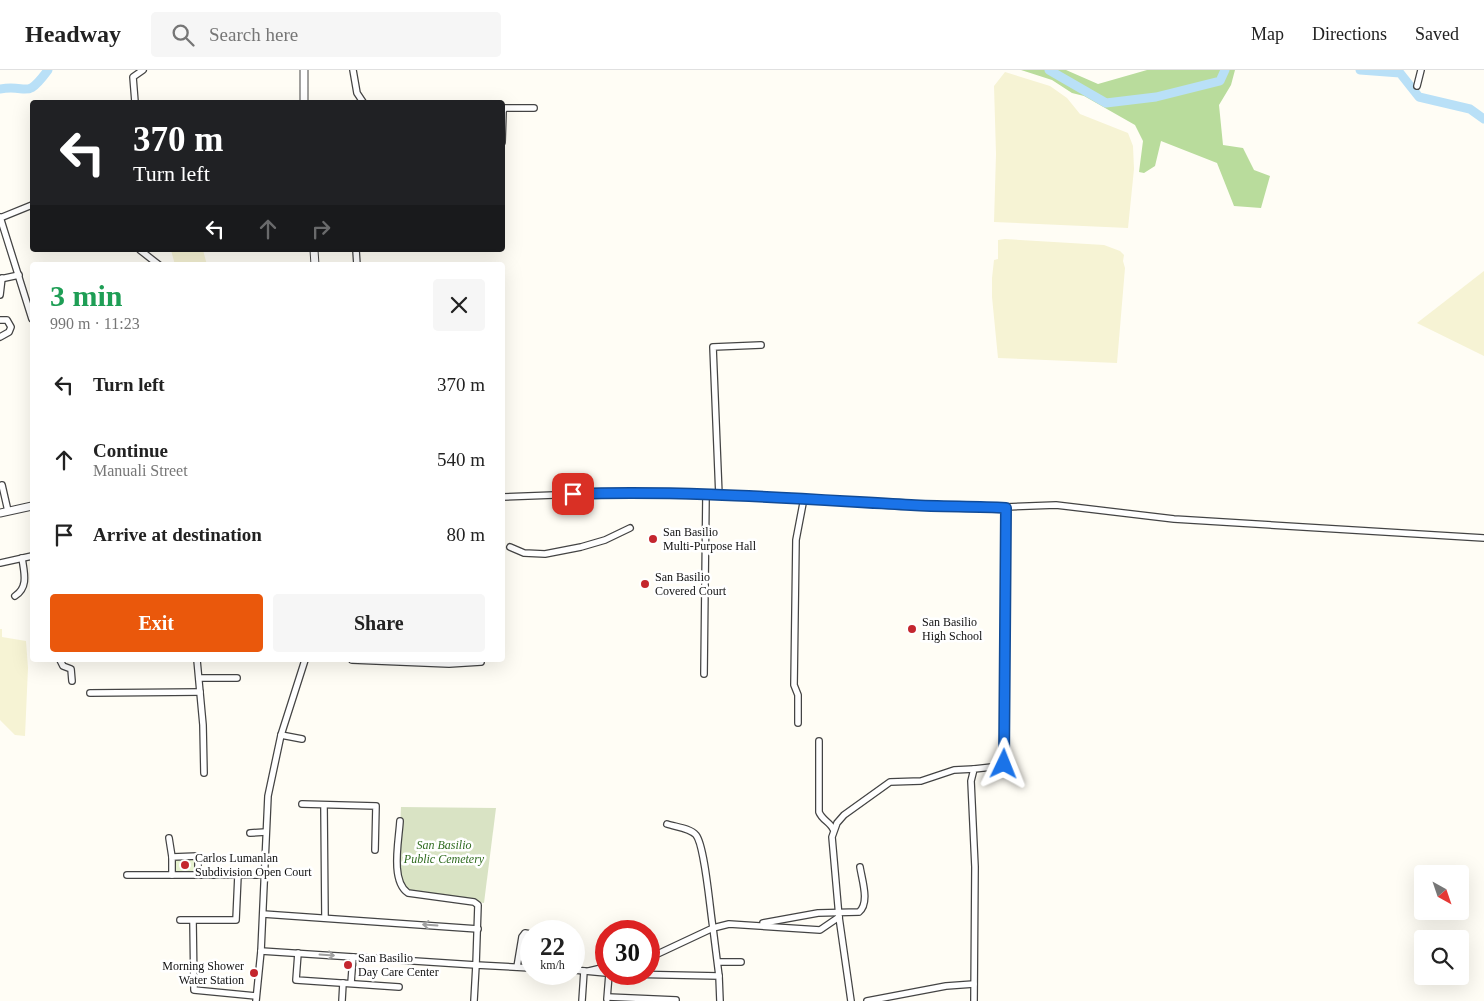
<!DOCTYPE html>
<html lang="en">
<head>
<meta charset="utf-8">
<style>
  body { margin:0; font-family:"Times New Roman",serif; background:#f6f6f6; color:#222; height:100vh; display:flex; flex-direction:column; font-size:19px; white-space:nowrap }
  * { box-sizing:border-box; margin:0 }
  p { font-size:16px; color:#767676 }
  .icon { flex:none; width:28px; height:28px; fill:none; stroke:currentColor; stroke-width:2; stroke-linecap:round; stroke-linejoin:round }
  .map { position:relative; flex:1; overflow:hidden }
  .drawer { position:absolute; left:30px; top:192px; width:475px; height:400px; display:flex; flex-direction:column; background:#fff; border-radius:5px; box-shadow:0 5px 20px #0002 }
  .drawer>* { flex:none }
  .top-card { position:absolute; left:30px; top:30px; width:475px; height:152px; border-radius:5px; box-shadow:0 5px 20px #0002; background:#202124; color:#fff; overflow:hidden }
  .needle { width:32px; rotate:140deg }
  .fabs { position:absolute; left:1414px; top:795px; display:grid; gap:10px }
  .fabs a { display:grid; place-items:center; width:55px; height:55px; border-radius:5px; background:#fff; box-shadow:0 5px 20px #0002; font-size:25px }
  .speed { position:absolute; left:520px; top:850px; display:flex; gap:10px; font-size:25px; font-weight:700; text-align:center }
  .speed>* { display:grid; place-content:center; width:65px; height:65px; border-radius:50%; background:#fff; box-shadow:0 5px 20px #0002; line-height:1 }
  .speed small { font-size:12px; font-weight:400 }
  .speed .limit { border:8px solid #d22; background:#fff; color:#111 }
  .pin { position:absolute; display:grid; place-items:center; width:42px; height:42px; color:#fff; margin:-21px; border-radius:10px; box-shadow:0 2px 8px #0006 }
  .me { position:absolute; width:55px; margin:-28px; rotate:2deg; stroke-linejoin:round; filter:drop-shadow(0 0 4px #0008) }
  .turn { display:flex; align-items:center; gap:18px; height:105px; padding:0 20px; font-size:22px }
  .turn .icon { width:65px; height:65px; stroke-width:2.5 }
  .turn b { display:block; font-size:35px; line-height:42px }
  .lanes { display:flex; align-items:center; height:48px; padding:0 20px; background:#0003; justify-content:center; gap:25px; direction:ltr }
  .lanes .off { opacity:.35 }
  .round { display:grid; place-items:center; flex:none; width:52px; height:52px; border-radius:5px; background:#f6f6f6 }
  .overview { display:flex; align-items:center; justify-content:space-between; height:85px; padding:0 20px }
  h1 { font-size:30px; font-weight:600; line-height:38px; color:#1e9e55 }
  .button { display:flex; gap:10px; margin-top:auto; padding:10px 20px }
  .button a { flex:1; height:58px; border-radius:5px; background:#ea580c; color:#fff; font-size:20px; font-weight:600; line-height:58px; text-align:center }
  .button a+a { background:#f6f6f6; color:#222 }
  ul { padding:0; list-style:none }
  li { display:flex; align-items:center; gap:15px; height:75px; padding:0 20px }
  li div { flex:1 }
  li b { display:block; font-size:19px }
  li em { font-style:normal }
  header { display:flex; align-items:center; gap:30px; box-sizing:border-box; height:70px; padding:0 25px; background:#fff; border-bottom:1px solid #e0e0e0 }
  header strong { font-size:24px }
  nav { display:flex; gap:28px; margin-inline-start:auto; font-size:18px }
  .search { width:350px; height:45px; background:#f6f6f6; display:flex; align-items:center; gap:12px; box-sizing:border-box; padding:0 18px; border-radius:5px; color:#767676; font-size:19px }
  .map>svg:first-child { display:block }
  .farmland { fill:#f6f3d4 }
  .forest { fill:#b9dc9c }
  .cemetery { fill:#d9e3c4 }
  .pitch { fill:#e6f2cf }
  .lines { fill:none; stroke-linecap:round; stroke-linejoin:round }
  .river { stroke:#b9e0f7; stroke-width:9 }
  .minor-casing { stroke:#444; stroke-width:8 }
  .tertiary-casing { stroke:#444; stroke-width:9 }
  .minor { stroke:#fff; stroke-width:5.5 }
  .tertiary { stroke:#fff; stroke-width:7 }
  .oneway { stroke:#a0a0a0 }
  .route-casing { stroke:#114b97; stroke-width:12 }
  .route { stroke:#1a73e8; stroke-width:9 }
  .poi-dot { fill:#c4262e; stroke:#fff; stroke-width:2 }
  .labels { text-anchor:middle; stroke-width:5; stroke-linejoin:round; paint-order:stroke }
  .poi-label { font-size:12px; fill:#111; stroke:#fff; text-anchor:start }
  .park-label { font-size:12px; font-style:italic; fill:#2f6b1f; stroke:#fff }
</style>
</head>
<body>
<header>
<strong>Headway</strong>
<div class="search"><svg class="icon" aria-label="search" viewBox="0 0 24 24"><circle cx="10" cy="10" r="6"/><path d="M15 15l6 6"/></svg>Search here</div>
<nav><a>Map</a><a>Directions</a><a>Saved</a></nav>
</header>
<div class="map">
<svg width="1484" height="931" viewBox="0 0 1484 931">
  <rect width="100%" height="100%" fill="#fffdf5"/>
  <g class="farmland">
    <polygon points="1005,2 1050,16 1067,28 1080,44 1128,63 1133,76 1134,99 1128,158 994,152 996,84 994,16"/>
    <polygon points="1005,169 1104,175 1120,181 1124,185 1123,191 1125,198 1117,293 998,288 992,227 992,208 994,190 998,189 998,170"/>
    <polygon points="171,180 203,180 207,195 175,195"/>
    <polygon points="1484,201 1484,286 1417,253"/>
    <polygon points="0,559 2,559 2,567 26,571 28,598 25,666 15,665 0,650"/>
  </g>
  <polygon class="forest" points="1021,0 1066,0 1098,14 1147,0 1235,0 1231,15 1219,35 1223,75 1243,78 1254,100 1270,106 1261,138 1234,136 1217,93 1161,71 1155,96 1144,103 1139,102 1143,71 1135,55 1084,26 1072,23 1052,10"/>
  <polygon class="cemetery" points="401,737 496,738 484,833 408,821 404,819 398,800"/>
  <polygon class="pitch" points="173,788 196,788 197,802 173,802"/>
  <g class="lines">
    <g class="river">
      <polyline points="1049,0 1106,33 1156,27 1220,11 1225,0"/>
      <polyline points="1360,0 1400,3 1419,27 1470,39 1484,49"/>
      <path d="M0,19C29,14 25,31 48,0"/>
    </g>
    <g class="minor-casing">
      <g id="minor">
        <polyline points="353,0 357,23 363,32"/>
        <polyline points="1417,16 1421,0"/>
        <polyline points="135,32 133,7 143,0"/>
        <polyline points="502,72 503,41 505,38 534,38"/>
        <polyline points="0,147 32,249"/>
        <polyline points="0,148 32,135"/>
        <polyline points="140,180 159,195"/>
        <polyline points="356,180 357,195"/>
        <polyline points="0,209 19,205"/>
        <polyline points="0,225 2,208"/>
        <polyline points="0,250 7,250 11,257 9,262 0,267"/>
        <polyline points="2,415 8,441"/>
        <polyline points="719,426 713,277 761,275"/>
        <polyline points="502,427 608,423 804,428 913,435 1006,437 1056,435 1174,449 1484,468"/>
        <polyline points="510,477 524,483 545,484 581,477 605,470 630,458"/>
        <polyline points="0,493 32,486"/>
        <path d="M15,526C29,517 24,502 22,488"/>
        <polyline points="60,590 63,596 71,599 72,611"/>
        <polyline points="197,590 203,655 204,703"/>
        <polyline points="352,590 449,594 481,592"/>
        <polyline points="704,604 706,425"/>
        <polyline points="199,608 237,608"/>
        <polyline points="90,623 200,622"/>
        <polyline points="798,653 798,625 794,615 796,470 804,428"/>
        <polyline points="281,665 302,669"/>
        <path d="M819,671V742C822,750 830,752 833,759"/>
        <polyline points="302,734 376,736 375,780"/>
        <polyline points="324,736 325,848"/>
        <polyline points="250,763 266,762"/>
        <polyline points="169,768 172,787"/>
        <polyline points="250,790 265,790"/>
        <polyline points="127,805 265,805"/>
        <polyline points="172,805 172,787 198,786 198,805"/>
        <polyline points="263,844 478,859"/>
        <polyline points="180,850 236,850 238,805"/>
        <polyline points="193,851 194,920 256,926"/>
        <path d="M763,853L818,843L859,842C870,833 862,810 860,797"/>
        <path d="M261,881L476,895L478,835L474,832L408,823C390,811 399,770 400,751"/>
        <polyline points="298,883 296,910 399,917"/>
        <path d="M649,888L713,858C710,841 705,776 696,765C690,758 676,757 667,754"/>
        <polyline points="718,892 741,892"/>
        <polyline points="517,897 522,867 525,863 531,864"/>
        <polyline points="574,900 606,903"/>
        <polyline points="589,901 606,897"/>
        <polyline points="624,904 719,906 720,931"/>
        <polyline points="719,906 713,858 729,854 820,860 839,847"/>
        <polyline points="351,913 353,887"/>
        <polyline points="608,927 676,930"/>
        <polyline points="607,929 609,904"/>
        <polyline points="256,931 261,881 268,726 281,665 305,590"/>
        <polyline points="342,931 343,913"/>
        <polyline points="474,931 476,895 531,898"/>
        <polyline points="582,931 584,901"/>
        <polyline points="851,931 839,847 832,767 837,753 844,745 890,712 921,711 954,700 974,699"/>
        <polyline points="867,931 946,916 974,914"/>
        <polyline points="974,931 975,797 971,711 974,699 1001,696 1005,691 1006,437"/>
      </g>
    </g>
    <g class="tertiary-casing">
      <g id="tertiary">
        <polyline points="304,0 304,32"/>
        <polyline points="314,180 315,195"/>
        <polyline points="0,443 32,436"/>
      </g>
    </g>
    <use href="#minor" class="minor"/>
    <use href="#tertiary" class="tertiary"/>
  </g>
  <defs><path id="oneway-shaft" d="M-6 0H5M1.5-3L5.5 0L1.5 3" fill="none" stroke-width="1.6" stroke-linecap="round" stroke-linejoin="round" transform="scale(1.25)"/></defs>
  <g class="oneway">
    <use href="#oneway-shaft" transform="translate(430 855) rotate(-176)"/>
    <use href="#oneway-shaft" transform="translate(327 885) rotate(4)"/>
  </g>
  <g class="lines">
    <g class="route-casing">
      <path id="route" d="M573,424C685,420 799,429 911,435C943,437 975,436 1006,438L1004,694"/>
    </g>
    <use href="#route" class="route"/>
  </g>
  <g class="poi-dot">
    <circle cx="653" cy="469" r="5"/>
    <circle cx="645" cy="514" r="5"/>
    <circle cx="912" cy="559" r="5"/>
    <circle cx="185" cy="795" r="5"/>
    <circle cx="348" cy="895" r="5"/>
    <circle cx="254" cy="903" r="5"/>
  </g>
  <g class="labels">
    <g class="poi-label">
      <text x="663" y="466">San Basilio<tspan x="663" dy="14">Multi-Purpose Hall</tspan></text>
      <text x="655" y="511">San Basilio<tspan x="655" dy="14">Covered Court</tspan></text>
      <text x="922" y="556">San Basilio<tspan x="922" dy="14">High School</tspan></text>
      <text x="195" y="792">Carlos Lumanlan<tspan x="195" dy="14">Subdivision Open Court</tspan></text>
      <text x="358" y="892">San Basilio<tspan x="358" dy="14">Day Care Center</tspan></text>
      <text x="244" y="900" text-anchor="end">Morning Shower<tspan x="244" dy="14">Water Station</tspan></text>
    </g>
    <g class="park-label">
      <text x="444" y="779">San Basilio<tspan x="444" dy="14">Public Cemetery</tspan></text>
    </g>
  </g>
</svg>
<div class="fabs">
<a><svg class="needle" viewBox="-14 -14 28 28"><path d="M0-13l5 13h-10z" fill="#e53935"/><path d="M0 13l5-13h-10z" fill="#767676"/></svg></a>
<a><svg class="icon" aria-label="search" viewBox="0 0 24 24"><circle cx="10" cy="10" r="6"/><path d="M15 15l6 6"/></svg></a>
</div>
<div class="speed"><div>22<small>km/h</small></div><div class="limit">30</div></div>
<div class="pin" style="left:573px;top:424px;background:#d93025"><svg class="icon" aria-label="arrive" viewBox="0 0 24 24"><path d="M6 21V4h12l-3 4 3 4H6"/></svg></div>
<svg class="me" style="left:1004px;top:694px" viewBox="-20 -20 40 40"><path d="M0-17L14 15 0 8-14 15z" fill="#1a73e8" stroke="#fff" stroke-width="4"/></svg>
<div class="top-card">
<div class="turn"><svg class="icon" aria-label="left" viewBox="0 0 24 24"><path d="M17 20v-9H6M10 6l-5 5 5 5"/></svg><div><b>370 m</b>Turn left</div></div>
<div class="lanes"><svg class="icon" aria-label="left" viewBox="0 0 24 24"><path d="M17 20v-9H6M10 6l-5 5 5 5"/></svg><svg class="icon off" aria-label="ahead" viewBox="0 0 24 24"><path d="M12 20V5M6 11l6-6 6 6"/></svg><svg class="icon off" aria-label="right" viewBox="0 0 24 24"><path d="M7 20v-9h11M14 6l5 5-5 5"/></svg></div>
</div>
<section class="drawer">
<div class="overview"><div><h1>3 min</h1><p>990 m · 11:23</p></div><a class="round"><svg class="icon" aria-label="close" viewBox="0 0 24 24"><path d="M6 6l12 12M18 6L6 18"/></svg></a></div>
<ul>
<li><svg class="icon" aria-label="left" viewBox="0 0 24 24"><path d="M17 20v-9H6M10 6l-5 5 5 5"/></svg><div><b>Turn left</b></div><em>370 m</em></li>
<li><svg class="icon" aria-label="ahead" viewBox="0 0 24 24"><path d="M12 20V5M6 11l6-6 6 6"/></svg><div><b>Continue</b><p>Manuali Street</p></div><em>540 m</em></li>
<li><svg class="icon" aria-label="arrive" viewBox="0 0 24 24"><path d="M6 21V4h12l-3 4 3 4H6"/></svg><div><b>Arrive at destination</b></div><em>80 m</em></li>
</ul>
<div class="button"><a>Exit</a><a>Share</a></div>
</section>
</div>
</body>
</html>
